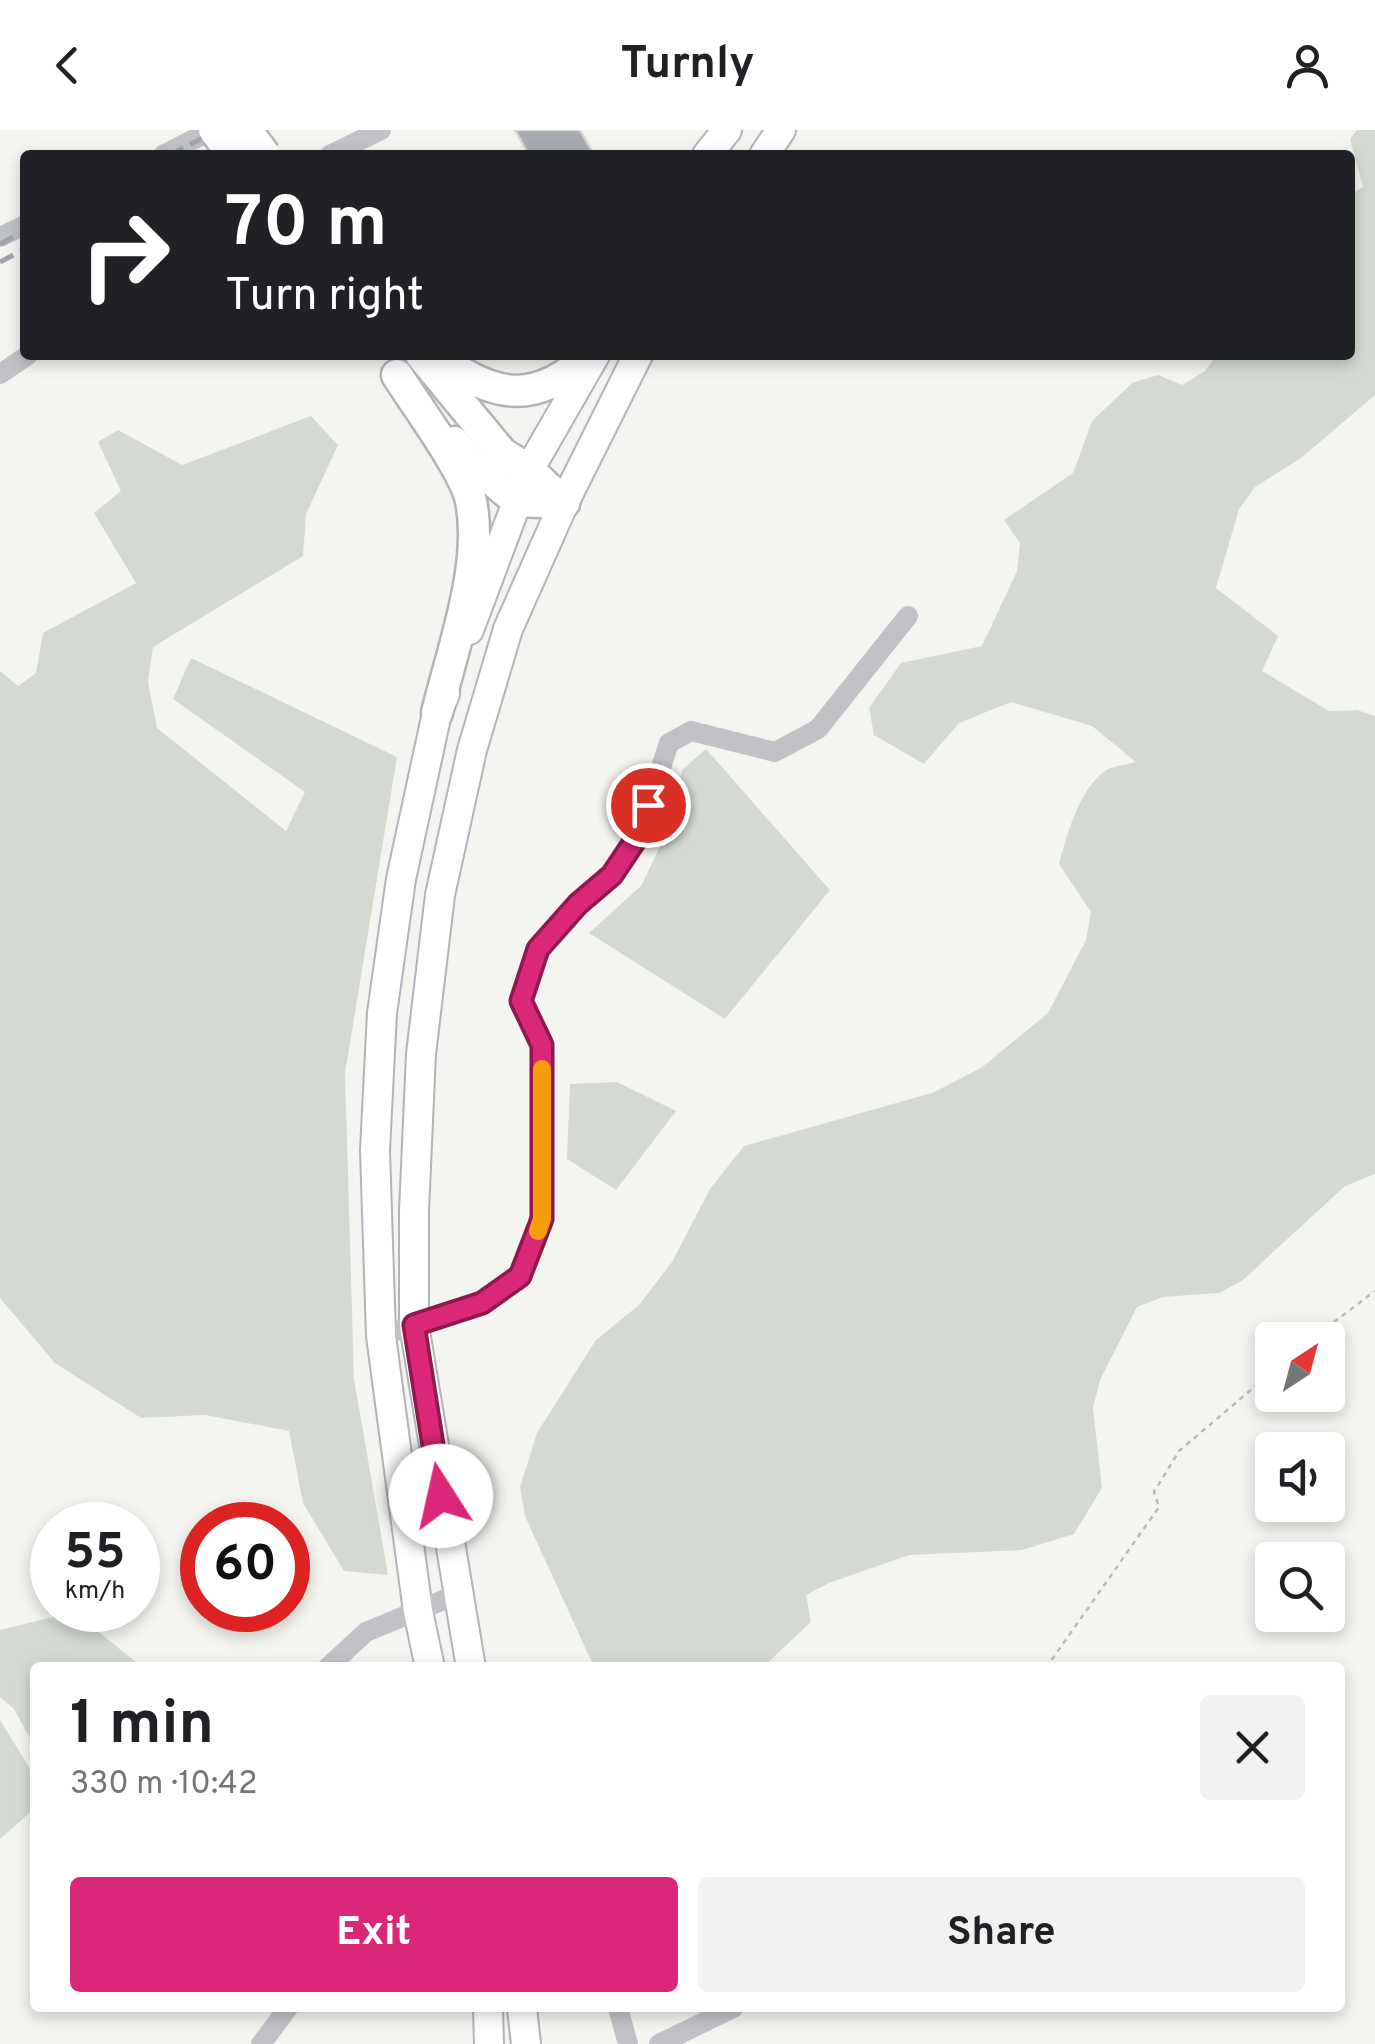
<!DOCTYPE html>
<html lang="en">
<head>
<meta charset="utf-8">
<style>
  body { margin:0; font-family:Overpass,sans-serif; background:#f2f2f2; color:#202124; height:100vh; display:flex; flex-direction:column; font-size:38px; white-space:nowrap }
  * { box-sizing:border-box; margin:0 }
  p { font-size:32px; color:#757577 }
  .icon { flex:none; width:55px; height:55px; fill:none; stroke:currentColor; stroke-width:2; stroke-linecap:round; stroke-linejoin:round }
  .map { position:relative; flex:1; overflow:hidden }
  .sheet { position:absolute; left:30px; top:1532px; width:1315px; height:350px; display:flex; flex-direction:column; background:#fff; border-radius:10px; box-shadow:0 5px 15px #0003 }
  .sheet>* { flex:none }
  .hud { position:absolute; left:20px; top:20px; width:1335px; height:210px; border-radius:10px; box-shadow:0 5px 15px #0003; background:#202124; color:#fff; overflow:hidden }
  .needle { width:65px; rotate:36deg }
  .controls { position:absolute; left:1255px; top:1192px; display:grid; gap:20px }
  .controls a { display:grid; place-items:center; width:90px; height:90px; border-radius:10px; background:#fff; box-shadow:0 5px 15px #0003; font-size:50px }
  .speed { position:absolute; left:30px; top:1372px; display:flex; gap:20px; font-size:50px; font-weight:700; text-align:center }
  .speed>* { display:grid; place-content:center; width:130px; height:130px; border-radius:50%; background:#fff; box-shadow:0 5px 15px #0003; line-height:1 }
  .speed small { font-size:25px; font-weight:400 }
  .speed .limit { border:15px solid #d22; background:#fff; color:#111 }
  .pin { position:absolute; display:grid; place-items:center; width:85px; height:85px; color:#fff; margin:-42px; border:5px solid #fff; border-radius:50%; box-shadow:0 2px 10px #0007 }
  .me { position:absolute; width:110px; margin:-55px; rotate:350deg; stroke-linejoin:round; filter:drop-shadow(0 0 8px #0008) }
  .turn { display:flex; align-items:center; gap:35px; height:210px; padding:0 40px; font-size:45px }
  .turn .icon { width:130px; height:130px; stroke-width:2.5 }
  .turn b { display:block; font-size:70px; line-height:85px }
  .round { display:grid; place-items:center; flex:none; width:105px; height:105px; border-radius:10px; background:#f2f2f2 }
  .head { display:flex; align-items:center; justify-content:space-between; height:170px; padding:0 40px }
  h1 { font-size:60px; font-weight:700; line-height:75px }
  .button { display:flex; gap:20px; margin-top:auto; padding:20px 40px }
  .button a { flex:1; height:115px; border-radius:10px; background:#db2777; color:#fff; font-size:40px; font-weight:700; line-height:115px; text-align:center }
  .button a+a { background:#f2f2f2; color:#202124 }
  header { display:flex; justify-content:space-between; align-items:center; height:130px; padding:0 40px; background:#fff; font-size:45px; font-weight:700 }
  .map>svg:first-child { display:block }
  .green { fill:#d4dad2 }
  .building { fill:#a6acb2; stroke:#d5d5d3; stroke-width:2.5 }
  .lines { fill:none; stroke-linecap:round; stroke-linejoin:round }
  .major-casing { stroke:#b1b4b8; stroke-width:32 }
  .highway-casing { stroke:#b2b5b8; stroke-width:35 }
  .path { stroke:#b7b9bc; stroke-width:2.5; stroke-dasharray:5 5; stroke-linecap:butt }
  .minor { stroke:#c0c2c6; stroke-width:20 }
  .major { stroke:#fff; stroke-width:28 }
  .highway { stroke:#fff; stroke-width:30 }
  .rail { stroke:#a1a5aa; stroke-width:5; stroke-dasharray:15 8; stroke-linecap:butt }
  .highway-bridge-casing { stroke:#b2b5b8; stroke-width:35; stroke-linecap:butt }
  .highway-bridge { stroke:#fff; stroke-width:30 }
  .route-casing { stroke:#8e194d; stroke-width:25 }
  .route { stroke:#db2777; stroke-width:18 }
  .slow { stroke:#f59e0b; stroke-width:18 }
</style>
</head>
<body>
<header><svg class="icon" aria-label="back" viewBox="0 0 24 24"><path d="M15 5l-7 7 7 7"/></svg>Turnly<svg class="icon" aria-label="person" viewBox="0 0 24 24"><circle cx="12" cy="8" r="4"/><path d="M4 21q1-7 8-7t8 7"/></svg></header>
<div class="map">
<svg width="1375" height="1914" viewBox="0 0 1375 1914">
  <rect width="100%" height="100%" fill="#f4f4f1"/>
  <g class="green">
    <path d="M1357,0H1375V265L1301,328L1255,357L1239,379L1216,458L1278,506L1262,541L1329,581L1357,580L1375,586V1044L1345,1056L1243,1150L1219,1163L1163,1167L1137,1177L1100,1250L1093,1278L1102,1358L1074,1404L1022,1420L909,1425L829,1453L806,1465L811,1492L763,1537H594L525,1386L520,1357L537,1303L596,1210L639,1175L672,1132L710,1059L744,1016L932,963L981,938L1048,883L1086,810L1091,782L1059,734C1067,704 1079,660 1105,641C1113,635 1128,635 1136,632L1092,596L1011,572L959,593L924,634L874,605L869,578L901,533L982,516L1017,441L1020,413L1004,390L1073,343L1092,291L1132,253L1158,245L1182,255L1205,241L1217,225H1350V65L1363,57L1350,9Z"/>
    <polygon points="311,286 338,315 306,384 303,426 153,517 148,552 157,598 286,701 305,662 173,569 191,528 397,627 345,943 354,1249 388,1445 344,1441 303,1373 289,1301 205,1285 141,1288 55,1233 0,1168 0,541 18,556 36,543 43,503 136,453 94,383 121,361 98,312 118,300 182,335"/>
    <polygon points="706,619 830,760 725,889 589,803 641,756 670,696 682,640"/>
    <polygon points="617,952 676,981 616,1060 567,1029 570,954"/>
    <polygon points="74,1482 142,1537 35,1538 35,1617 14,1579 0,1567 0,1500"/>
    <polygon points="0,1590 35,1647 35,1678 0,1709"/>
  </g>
  <polygon class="building" points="515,0 580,0 594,25 529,25"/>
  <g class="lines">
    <g class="major-casing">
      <g id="major">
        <polyline points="707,25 727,0"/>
        <polyline points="764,25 781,0"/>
        <polyline points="469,500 529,340 595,225"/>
        <polyline points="430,1538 418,1481 381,1206 375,1020 382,883 401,749 437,583 445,564"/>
        <polyline points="471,1538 414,1195 414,1081 421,924 440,765 472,620 508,499 564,373 638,225"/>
        <polyline points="488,1878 489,1914"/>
        <polyline points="522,1878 526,1914"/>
      </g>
    </g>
    <g class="highway-casing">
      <g id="highway">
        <polyline points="421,225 502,323 529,340 564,373"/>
        <path d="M435,225C492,267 534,278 590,225"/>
        <path d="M397,245C415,274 465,341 471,371C484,436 452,520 437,583"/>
        <polyline points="454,312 473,334 517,371 564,373"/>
      </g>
    </g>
    <g class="path">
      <polyline points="1310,1210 1375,1161"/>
      <polyline points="1046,1538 1159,1377 1154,1362 1179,1321 1272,1242"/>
    </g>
    <g class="minor">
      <polyline points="163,25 212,0"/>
      <polyline points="330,25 381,0"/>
      <polyline points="0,107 25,95"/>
      <polyline points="0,244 28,225"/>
      <polyline points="381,1206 482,1173 520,1146 543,1089 542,915 521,871 538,819 578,774 612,745 638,706 669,613 691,601 775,622 818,599 908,486"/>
      <polyline points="327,1538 366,1502 458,1464"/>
      <polyline points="618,1878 628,1914"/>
      <polyline points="261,1914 288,1878"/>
      <polyline points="659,1914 733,1878"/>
    </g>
    <use href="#major" class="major"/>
    <use href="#highway" class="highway"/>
    <g class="rail">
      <polyline points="170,25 218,0"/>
      <polyline points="204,25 252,0"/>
      <polyline points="0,114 25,101"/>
      <polyline points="0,132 25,119"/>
    </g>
    <g class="highway-bridge-casing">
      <g id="highway-bridge">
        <polyline points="214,0 233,25"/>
        <polyline points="246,0 265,25"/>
      </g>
    </g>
    <use href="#highway-bridge" class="highway-bridge"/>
  </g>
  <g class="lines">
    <g class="route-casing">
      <polyline id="route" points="441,1366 414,1195 482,1173 520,1146 542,1089 542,915 521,871 538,819 578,774 612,745 638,706 648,675"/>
    </g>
    <use href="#route" class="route"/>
    <polyline class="slow" points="538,1101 542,1089 542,939"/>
  </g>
</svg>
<div class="controls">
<a><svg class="needle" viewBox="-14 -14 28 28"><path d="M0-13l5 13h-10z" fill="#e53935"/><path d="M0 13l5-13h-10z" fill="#757577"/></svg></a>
<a><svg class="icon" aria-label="sound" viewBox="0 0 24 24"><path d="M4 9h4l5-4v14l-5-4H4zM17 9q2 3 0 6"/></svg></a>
<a><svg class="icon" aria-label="search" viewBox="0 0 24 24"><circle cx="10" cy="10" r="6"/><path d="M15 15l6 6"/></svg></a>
</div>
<div class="speed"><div>55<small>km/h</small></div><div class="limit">60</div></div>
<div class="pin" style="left:648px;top:675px;background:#d93025"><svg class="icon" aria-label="arrive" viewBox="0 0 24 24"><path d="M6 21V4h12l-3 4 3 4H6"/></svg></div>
<svg class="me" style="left:441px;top:1366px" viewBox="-20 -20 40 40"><circle r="19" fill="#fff"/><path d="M0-13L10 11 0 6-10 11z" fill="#db2777"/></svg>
<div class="hud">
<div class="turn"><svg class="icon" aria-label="right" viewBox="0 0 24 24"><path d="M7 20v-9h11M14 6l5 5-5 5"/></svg><div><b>70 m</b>Turn right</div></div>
</div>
<section class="sheet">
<div class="head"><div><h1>1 min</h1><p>330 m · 10:42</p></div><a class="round"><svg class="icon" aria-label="close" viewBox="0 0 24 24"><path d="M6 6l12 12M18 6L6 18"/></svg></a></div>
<div class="button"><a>Exit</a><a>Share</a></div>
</section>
</div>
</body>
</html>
